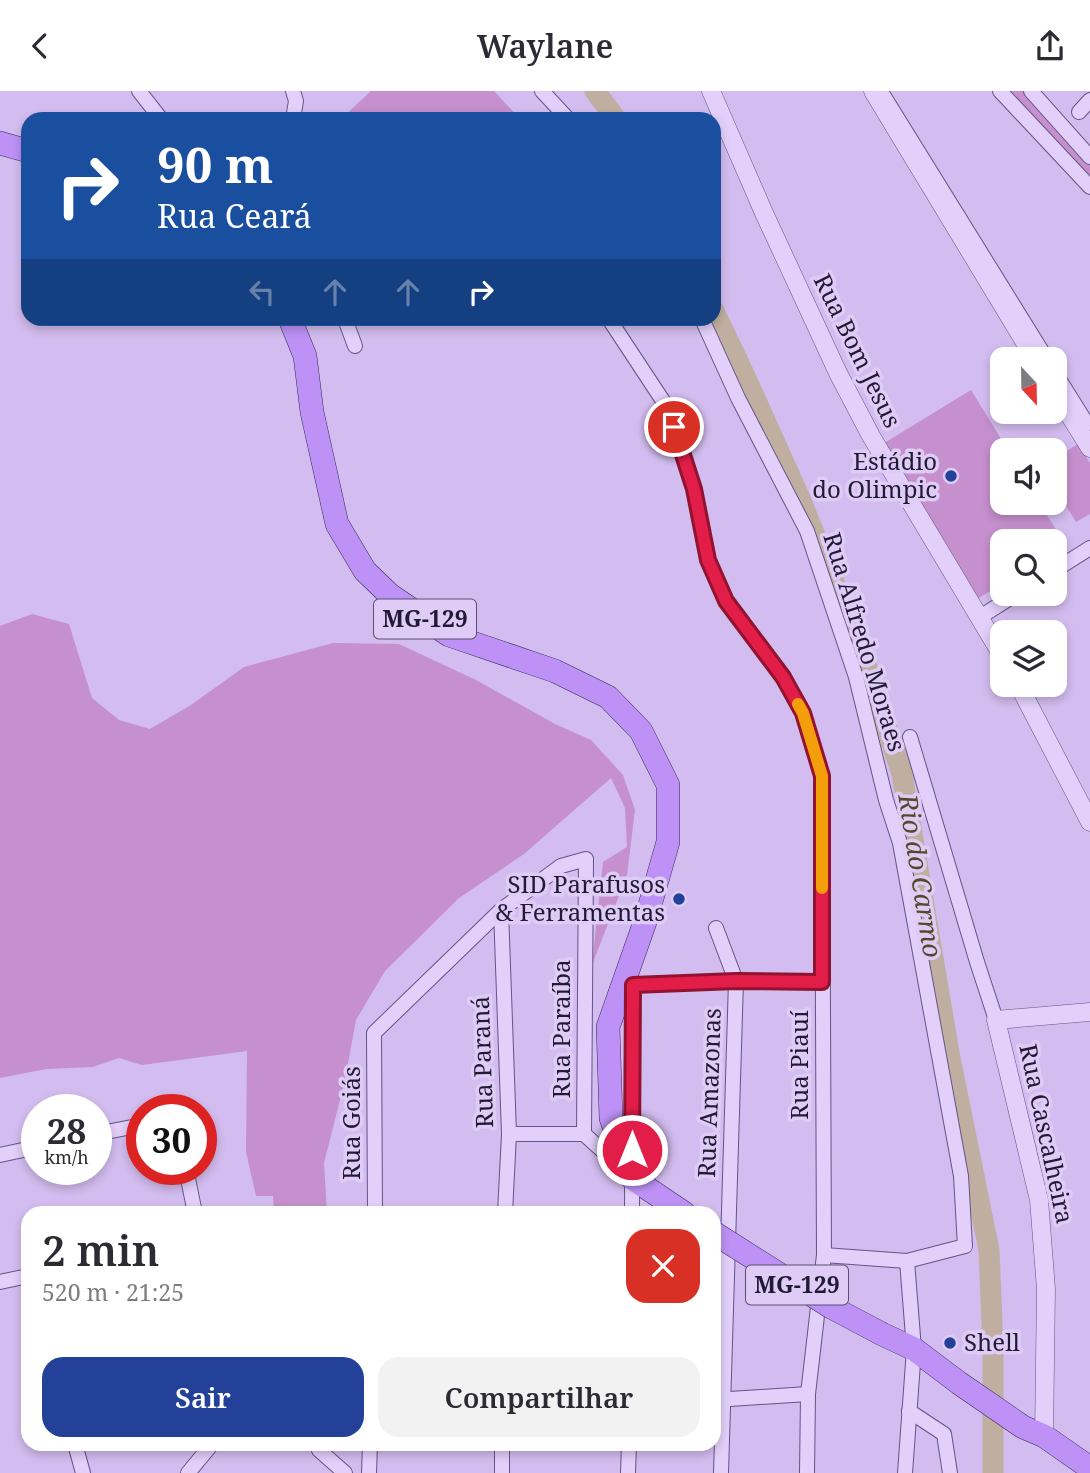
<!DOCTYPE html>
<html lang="pt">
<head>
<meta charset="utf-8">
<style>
  body { margin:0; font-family:"Noto Serif",serif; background:#f2f2f3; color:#2b2b33; height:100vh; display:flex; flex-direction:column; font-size:26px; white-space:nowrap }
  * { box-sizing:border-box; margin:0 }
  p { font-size:23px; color:#7c7c81 }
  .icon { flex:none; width:38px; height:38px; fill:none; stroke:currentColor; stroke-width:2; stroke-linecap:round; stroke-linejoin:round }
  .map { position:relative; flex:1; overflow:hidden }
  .details { position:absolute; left:21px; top:1115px; width:700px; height:245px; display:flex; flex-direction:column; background:#fff; border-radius:21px; box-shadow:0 4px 10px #0003 }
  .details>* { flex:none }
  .banner { position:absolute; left:21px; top:21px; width:700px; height:214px; border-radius:21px; box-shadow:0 4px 10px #0003; background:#1a4fa0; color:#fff; overflow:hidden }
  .needle { width:46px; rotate:158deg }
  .fabs { position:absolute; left:990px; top:256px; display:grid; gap:14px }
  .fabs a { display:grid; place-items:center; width:77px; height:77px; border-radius:14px; background:#fff; box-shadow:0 4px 10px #0003; font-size:35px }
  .speed { position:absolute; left:21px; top:1003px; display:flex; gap:14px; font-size:35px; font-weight:700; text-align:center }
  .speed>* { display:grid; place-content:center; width:91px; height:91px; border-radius:50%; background:#fff; box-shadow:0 4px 10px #0003; line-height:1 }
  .speed small { font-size:18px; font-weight:400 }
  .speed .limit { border:10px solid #d22; background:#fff; color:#111 }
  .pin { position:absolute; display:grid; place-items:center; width:60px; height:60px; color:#fff; margin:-30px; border:4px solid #fff; border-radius:50%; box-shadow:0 2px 7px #0007 }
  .me { position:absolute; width:77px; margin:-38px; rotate:0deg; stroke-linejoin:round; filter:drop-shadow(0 0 5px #0008) }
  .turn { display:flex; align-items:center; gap:24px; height:147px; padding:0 21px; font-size:32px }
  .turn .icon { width:91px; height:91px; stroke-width:2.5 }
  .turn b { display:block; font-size:49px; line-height:60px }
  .lanes { display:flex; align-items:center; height:66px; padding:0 21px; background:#0003; justify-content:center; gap:35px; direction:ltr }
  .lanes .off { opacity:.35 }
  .round { display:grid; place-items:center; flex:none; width:74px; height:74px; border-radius:21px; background:#f2f2f3 }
  .overview { display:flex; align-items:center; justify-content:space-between; height:119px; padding:0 21px }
  h1 { font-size:42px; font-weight:600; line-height:52px }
  .button { display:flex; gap:14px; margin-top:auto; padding:14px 21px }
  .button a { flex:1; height:80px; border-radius:21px; background:#234198; color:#fff; font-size:28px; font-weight:600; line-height:80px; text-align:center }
  .button a+a { background:#f2f2f3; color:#2b2b33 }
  header { display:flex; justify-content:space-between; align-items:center; height:91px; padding:0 21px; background:#fff; font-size:32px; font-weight:600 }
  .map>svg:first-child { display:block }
  .green { fill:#c590cd }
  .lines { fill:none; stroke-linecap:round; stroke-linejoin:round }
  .river { stroke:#c0afa0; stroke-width:21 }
  .pedestrian-casing { stroke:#635587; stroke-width:12 }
  .minor-casing { stroke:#635587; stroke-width:16 }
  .tertiary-casing { stroke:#635587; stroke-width:19 }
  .primary-casing { stroke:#332a54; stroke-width:24 }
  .pedestrian { stroke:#e2cffa; stroke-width:10 }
  .minor { stroke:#e2cffa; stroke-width:14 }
  .tertiary { stroke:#e2cffa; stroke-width:18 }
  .primary { stroke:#bd91f5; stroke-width:23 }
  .primary-bridge-casing { stroke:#332a54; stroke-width:24; stroke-linecap:butt }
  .primary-bridge { stroke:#bd91f5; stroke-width:23 }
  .route-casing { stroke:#92132f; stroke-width:18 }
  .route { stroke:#e11d48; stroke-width:12 }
  .slow { stroke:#f59e0b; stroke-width:12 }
  .poi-dot { fill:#234198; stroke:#dfccf6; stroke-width:2.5 }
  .labels { text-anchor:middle; stroke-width:7; stroke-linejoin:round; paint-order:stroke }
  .shield { fill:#dfccf6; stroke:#5a4f6f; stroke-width:2 }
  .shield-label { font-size:23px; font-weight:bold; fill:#211a35 }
  .street-label { font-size:24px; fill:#211a35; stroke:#dfccf6 }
  .poi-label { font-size:24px; fill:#211a35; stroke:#dfccf6; text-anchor:end }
  .water-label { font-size:26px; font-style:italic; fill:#564829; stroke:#dfccf6 }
</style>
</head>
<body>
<header><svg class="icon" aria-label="back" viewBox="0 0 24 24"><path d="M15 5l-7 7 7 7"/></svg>Waylane<svg class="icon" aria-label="share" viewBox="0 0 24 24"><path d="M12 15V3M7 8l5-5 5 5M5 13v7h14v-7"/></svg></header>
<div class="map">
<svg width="1090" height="1382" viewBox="0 0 1090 1382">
  <rect width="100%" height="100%" fill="#d3bcef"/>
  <g class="green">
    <polygon points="371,0 494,0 520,28 341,28"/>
    <polygon points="1006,0 1025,0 1090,74 1090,95"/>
    <polygon points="971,299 1008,359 1003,359 1003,411 1039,411 1066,455 1055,461 1055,450 1003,450 1003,493 975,509 881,354"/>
    <polygon points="1078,353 1090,372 1090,423 1076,431 1055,397 1055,367"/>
    <polygon points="32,523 69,533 92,607 119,629 150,638 191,614 244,576 333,552 399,553 476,589 555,633 591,649 623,684 635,719 627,784 592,874 603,771 627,756 625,717 611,687 524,763 459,807 385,880 356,929 345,989 324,1072 327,1122 274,1122 273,1105 256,1105 246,1061 247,960 142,974 119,967 93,976 46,978 0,987 0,535"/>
  </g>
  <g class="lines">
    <g class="river">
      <polyline points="595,0 616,28"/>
      <polyline points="714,220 745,285 799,405 861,558 902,683 949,962 989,1159 993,1257 993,1382"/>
    </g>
    <g class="pedestrian-casing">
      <g id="pedestrian">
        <polyline points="883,0 1049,268"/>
        <polyline points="1055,278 1090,334"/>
      </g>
    </g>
    <g class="minor-casing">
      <g id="minor">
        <polyline points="139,0 161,28"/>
        <polyline points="293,0 296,10 293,28"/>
        <polyline points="542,0 568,28"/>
        <polyline points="1000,0 1090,96"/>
        <polyline points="1031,0 1090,66"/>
        <polyline points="1079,21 1090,9"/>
        <polyline points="345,228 355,255"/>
        <polyline points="609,228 667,316 694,398 708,469 726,510 783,586 803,622 822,685 824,1164 808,1303 807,1382"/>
        <polyline points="702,228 738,307 807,440 856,586 886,709 900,752 961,1085 965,1155 907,1170 824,1164"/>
        <polyline points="1055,479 1090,457"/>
        <polyline points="980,526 1018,502"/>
        <polyline points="910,646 977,871 996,929"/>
        <polyline points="501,819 509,1043 505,1122"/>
        <polyline points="716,837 736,890 721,1382"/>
        <polyline points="96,1043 142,1034"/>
        <polyline points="509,1043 584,1043"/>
        <polyline points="0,1064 37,1056"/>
        <polyline points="186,1078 195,1122"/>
        <polyline points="375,1122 374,942 501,819 561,775 586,768 584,1043 627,1082"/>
        <polyline points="632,1122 633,894 736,890 822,891"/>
        <polyline points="0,1191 28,1185"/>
        <polyline points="714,1309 808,1303"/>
        <polyline points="909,1320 944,1343 950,1382"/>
        <polyline points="75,1353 83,1382"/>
        <polyline points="317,1353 319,1359 345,1382"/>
        <polyline points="502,1353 502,1382"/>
        <polyline points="188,1382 212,1353"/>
        <polyline points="369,1382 370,1353"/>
        <polyline points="628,1382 629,1353"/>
        <polyline points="905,1382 914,1258 907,1170"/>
      </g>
    </g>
    <g class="tertiary-casing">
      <g id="tertiary">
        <polyline points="711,0 764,122 838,282 871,345 1003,566"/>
        <polyline points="873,0 1035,268"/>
        <polyline points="1055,301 1090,357"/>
        <polyline points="1018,593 1090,731"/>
        <polyline points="1044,1345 1046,1198 1039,1109 996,929 1090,921"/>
      </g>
    </g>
    <g class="primary-casing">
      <g id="primary">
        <polyline points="0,52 28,60"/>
        <polyline points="290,228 305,265 312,321 337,433 365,480 390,504 449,544 555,580 608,606 641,640 668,694 668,751 646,828 608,936 611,1027 632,1087 684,1122"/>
        <polyline points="882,1243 914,1258 959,1292 1023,1336 1044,1345 1090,1377"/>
      </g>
    </g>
    <use href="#pedestrian" class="pedestrian"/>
    <use href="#minor" class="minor"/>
    <use href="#tertiary" class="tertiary"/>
    <use href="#primary" class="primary"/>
    <g class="primary-bridge-casing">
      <polyline id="primary-bridge" points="714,1142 831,1216 882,1243"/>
    </g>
    <use href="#primary-bridge" class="primary-bridge"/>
  </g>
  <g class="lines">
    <g class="route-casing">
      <polyline id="route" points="632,1059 633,894 736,890 822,891 822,685 803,622 783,586 726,510 708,469 694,398 674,336"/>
    </g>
    <use href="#route" class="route"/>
    <polyline class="slow" points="798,613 803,622 822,685 822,797"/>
  </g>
  <g class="poi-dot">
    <circle cx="951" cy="385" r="7"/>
    <circle cx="679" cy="808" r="7"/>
    <circle cx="950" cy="1252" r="7"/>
  </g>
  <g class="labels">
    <g class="shield">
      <rect x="374" y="508.5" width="102" height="39" rx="5"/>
      <rect x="746" y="1174.5" width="102" height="39" rx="5"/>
    </g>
    <g class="shield-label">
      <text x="425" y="536">MG-129</text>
      <text x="797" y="1202">MG-129</text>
    </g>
    <g class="street-label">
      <text transform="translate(857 260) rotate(64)" y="8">Rua Bom Jesus</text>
      <text transform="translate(864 551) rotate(73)" y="8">Rua Alfredo Moraes</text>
      <text transform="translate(562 938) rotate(-90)" y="8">Rua Paraíba</text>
      <text transform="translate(483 971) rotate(-92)" y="8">Rua Paraná</text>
      <text transform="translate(800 974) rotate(-90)" y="8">Rua Piauí</text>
      <text transform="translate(710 1002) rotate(-88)" y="8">Rua Amazonas</text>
      <text transform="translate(352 1032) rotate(-90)" y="8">Rua Goiás</text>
      <text transform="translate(1046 1043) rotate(78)" y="8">Rua Cascalheira</text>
    </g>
    <g class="poi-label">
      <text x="937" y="379">Estádio<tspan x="937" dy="28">do Olimpic</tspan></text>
      <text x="665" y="802">SID Parafusos<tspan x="665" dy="28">&amp; Ferramentas</tspan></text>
      <text x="964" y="1260" text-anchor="start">Shell</text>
    </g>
    <g class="water-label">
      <text transform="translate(920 785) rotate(81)" y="9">Rio do Carmo</text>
    </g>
  </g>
</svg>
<div class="fabs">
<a><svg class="needle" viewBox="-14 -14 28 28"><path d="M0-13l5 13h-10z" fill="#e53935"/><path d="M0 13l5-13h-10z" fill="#7c7c81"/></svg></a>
<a><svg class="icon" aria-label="sound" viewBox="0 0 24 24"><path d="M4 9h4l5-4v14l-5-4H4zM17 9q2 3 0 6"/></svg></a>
<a><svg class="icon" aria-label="search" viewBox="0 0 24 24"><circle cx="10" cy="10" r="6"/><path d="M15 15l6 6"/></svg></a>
<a><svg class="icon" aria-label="layers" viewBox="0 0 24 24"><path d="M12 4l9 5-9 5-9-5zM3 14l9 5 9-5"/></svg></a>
</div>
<div class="speed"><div>28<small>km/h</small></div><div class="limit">30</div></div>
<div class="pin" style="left:674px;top:336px;background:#d93025"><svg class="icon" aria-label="arrive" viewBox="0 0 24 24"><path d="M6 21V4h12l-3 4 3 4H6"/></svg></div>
<svg class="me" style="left:632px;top:1059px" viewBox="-20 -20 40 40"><circle r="17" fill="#e11d48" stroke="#fff" stroke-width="3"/><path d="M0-11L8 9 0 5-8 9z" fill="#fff"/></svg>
<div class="banner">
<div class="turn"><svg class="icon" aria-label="right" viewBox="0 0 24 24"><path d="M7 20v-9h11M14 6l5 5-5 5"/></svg><div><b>90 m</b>Rua Ceará</div></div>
<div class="lanes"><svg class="icon off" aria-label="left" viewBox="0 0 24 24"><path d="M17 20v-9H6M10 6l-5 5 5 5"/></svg><svg class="icon off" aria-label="ahead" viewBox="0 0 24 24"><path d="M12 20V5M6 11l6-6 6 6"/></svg><svg class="icon off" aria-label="ahead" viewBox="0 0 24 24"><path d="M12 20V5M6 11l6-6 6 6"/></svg><svg class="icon" aria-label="right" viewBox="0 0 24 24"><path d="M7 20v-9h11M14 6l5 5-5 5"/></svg></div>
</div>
<section class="details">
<div class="overview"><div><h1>2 min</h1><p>520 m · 21:25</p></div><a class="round" style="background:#d93025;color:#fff"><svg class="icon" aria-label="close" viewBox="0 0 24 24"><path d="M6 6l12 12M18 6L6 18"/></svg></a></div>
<div class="button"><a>Sair</a><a>Compartilhar</a></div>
</section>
</div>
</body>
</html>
